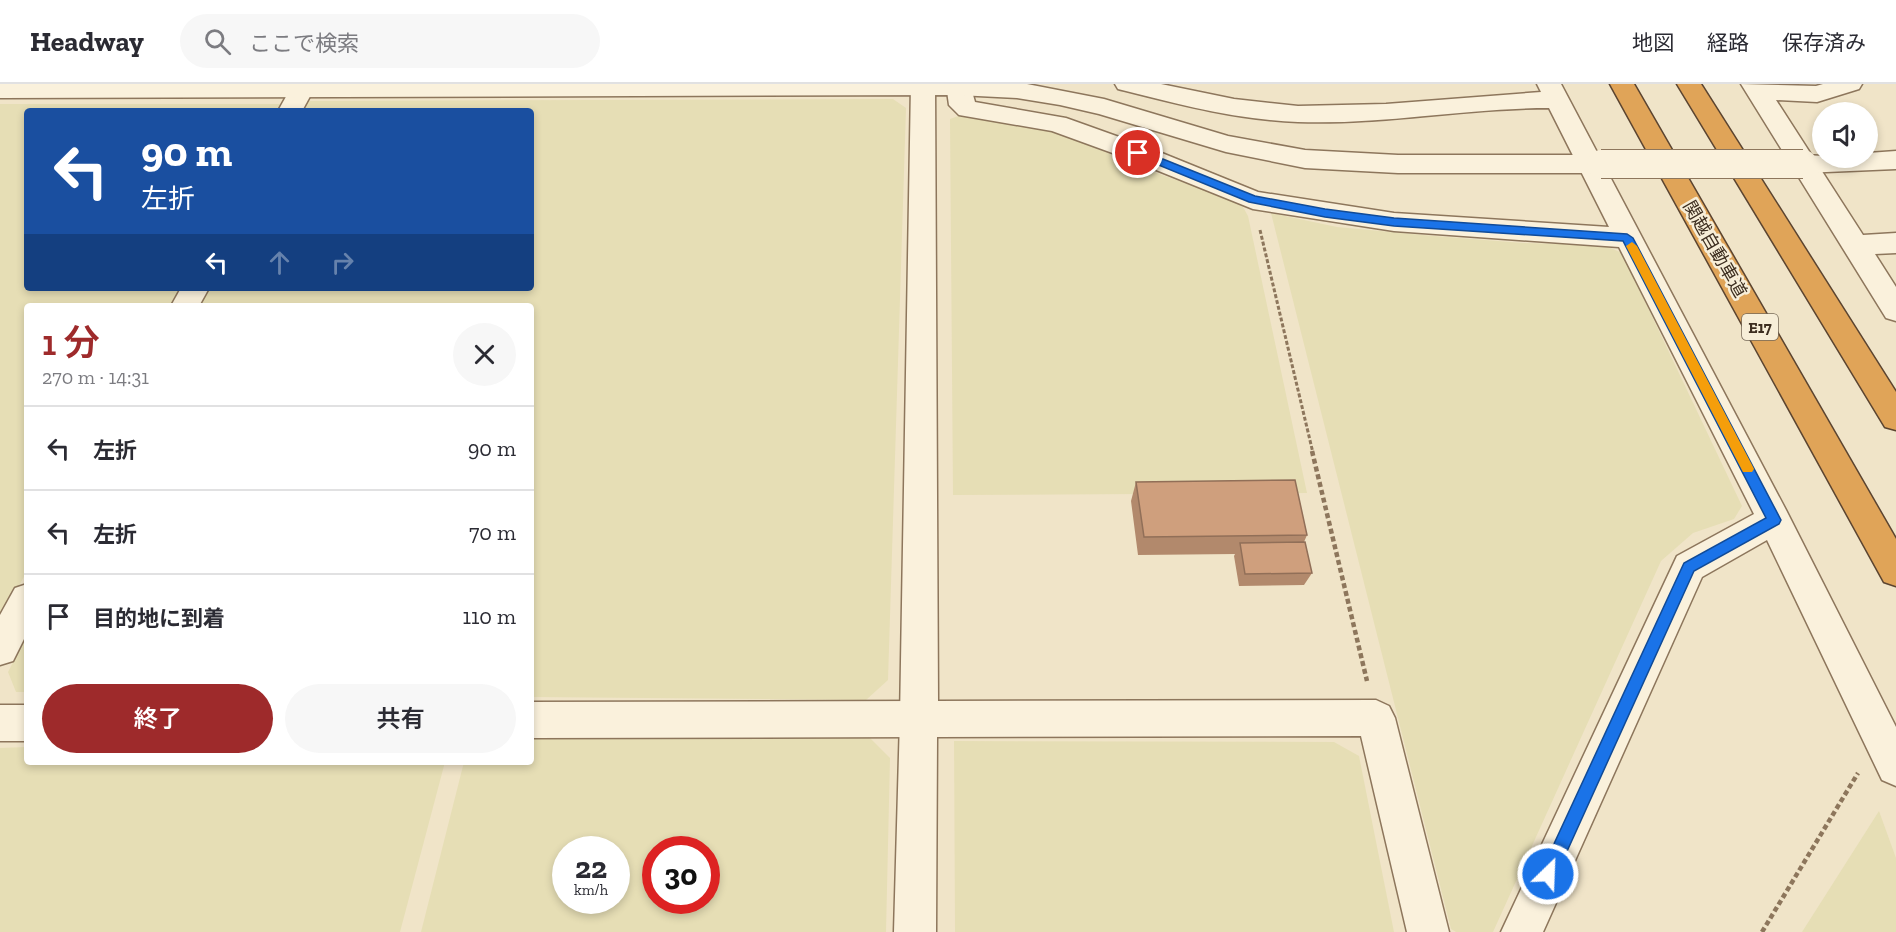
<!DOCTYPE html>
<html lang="ja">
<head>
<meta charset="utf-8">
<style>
  body { margin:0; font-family:"Zilla Slab","Noto Sans JP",serif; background:#f7f7f7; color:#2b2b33; height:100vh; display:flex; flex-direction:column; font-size:22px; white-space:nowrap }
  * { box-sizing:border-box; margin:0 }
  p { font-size:20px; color:#7c7c81 }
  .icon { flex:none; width:33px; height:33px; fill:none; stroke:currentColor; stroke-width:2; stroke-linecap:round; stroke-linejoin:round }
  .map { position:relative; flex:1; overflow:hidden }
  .panel { position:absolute; left:24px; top:219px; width:510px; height:462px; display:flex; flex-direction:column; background:#fff; border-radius:6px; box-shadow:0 3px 9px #0003 }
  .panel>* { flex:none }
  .guide { position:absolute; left:24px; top:24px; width:510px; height:183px; border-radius:6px; box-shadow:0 3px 9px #0003; background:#1a4fa0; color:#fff; overflow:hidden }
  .buttons { position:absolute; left:1812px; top:18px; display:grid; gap:12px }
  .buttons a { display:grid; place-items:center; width:66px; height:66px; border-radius:50%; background:#fff; box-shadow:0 3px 9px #0003; font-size:30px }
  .speed { position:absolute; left:552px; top:752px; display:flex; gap:12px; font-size:30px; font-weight:700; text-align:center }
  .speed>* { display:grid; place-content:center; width:78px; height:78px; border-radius:50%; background:#fff; box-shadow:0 3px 9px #0003; line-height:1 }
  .speed small { font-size:15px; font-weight:400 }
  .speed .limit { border:9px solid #d22; background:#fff; color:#111 }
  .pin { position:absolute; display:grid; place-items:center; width:51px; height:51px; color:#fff; margin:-26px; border:3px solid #fff; border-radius:50%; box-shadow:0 2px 6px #0007 }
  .me { position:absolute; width:66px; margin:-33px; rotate:24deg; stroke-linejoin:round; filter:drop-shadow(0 0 4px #0008) }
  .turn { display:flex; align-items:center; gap:21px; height:126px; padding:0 18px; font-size:27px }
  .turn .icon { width:78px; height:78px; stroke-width:2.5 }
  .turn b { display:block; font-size:42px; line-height:51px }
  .lanes { display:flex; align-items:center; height:57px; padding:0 18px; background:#0003; justify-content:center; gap:30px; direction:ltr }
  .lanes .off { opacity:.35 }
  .round { display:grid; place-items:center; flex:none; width:63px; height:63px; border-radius:32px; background:#f7f7f7 }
  .overview { display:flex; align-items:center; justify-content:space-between; height:102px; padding:0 18px }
  h1 { font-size:36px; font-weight:600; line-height:45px; color:#9e2a2b }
  .cta { display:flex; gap:12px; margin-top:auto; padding:12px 18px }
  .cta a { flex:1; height:69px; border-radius:36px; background:#9e2a2b; color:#fff; font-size:24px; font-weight:600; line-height:69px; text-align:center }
  .cta a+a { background:#f7f7f7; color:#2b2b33 }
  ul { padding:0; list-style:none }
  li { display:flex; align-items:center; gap:18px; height:84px; padding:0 18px; border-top:2px solid #e1e1e2 }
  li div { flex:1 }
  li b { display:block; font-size:22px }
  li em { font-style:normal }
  header { display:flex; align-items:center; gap:36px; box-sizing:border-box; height:84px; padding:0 30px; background:#fff; border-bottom:2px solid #e1e1e2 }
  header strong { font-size:28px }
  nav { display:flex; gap:33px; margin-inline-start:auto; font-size:21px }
  .search { width:420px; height:54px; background:#f7f7f7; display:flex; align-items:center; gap:15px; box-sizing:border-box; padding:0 21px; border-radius:33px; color:#7c7c81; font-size:22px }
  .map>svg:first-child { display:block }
  .farmland { fill:#e6deb5; fill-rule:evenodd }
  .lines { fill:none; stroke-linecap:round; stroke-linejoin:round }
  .minor-casing { stroke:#8d765c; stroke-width:3 }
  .tertiary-casing { stroke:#8d765c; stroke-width:3 }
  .motorway-casing { stroke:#5b4430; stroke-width:3 }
  .path-far1 { stroke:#8d765c; stroke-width:3; stroke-dasharray:4 2; stroke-linecap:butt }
  .path { stroke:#8d765c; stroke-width:4.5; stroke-dasharray:5 3; stroke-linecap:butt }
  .minor { fill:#faf1dc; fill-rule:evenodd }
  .tertiary { fill:#faf1dc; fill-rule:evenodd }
  .motorway { fill:#e0a458; fill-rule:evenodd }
  .tertiary-bridge-casing { stroke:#8d765c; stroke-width:30; stroke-linecap:butt }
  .tertiary-bridge { stroke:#faf1dc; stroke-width:28 }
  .wall { fill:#b2896c }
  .building { fill:#cf9f7d; stroke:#916f58; stroke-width:1.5 }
  .route { fill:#1a73e8; stroke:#114b97; stroke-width:1.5 }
  .slow { fill:#f59e0b }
  .labels { text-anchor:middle; stroke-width:5; stroke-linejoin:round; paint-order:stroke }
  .shield { fill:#f7eed8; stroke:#756857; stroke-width:1.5 }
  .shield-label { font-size:16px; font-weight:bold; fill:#3d2e20 }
  .street-label { font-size:18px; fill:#3d2e20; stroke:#f7eed8 }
</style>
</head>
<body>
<header>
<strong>Headway</strong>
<div class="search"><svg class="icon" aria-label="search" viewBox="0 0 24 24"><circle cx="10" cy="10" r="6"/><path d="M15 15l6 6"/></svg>ここで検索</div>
<nav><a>地図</a><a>経路</a><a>保存済み</a></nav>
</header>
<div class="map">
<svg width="1896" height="848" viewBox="0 0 1896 848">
  <rect width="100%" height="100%" fill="#f0e4c8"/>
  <g class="farmland">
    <polygon points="893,15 906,24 888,596 866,616 531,613 531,222 200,222 209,204 531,204 531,27 302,27 308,17"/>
    <polygon points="0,20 281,20 277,27 27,27 27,204 181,204 171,222 27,222 27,487 0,537"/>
    <polygon points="961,31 1055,47 1148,86 1233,116 1243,123 1248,132 1307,409 953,411 950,35"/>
    <polygon points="1271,129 1337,143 1434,152 1523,159 1604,161 1622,169 1742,422 1734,435 1693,449 1661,477 1493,848 1456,848 1451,845"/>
    <polygon points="27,551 27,608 16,608 8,588"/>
    <path d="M868,652L890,674L886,848H421L464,678H531V655ZM566,765H616V816H566ZM656,765H706V816H656Z"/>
    <polygon points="954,657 1334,658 1359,672 1394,848 955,848"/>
    <polygon points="27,663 27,678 445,678 400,848 0,848 0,664"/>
    <polygon points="1879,727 1896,774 1896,848 1802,848"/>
  </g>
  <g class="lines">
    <g class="minor-casing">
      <g id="minor">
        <polygon points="293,0 311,0 314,5 302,27 278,27"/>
        <polygon points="911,0 935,0 938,617 1376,616 1389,622 1395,634 1449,848 1407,848 1361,652 937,653 936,848 894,848 900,635"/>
        <path d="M946,0H970L975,18L1066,34L1147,63L1258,108L1394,129L1609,143L1549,24C1465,24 1382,41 1298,38C1238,36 1177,20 1118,5L1115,0H1161L1234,15L1298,22L1386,20L1541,8L1537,0H1561L1786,426L1896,643V702L1882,696L1767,456L1702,493L1543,848H1501L1677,472L1754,430L1619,163L1394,147L1253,125L1129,75L1052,47L959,31L949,21Z"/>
        <polygon points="1741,0 1816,2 1823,0 1862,0 1859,5 1817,18 1776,16 1863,151 1896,149 1896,169 1875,170 1896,203 1896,237 1886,234"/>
        <polygon points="181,204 209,204 199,222 171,222"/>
        <polygon points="27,500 27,549 13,577 0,581 0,531 15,504"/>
      </g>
    </g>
    <g class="tertiary-casing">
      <g id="tertiary">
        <polygon points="0,0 1027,0 1104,15 1228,52 1305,66 1398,71 1601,71 1610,74 1614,80 1610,86 1601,89 1398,89 1305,84 1226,68 1099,30 1060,21 1017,14 958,11 0,14"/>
        <polygon points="1896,67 1896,85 1803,89 1794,86 1790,80 1794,74 1803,71 1868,74 1868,69"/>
        <polygon points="919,617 932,623 938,635 932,647 919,653 531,654 531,618"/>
        <rect x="0" y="621" width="27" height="36"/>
      </g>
    </g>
    <g class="motorway-casing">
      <g id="motorway">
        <polygon points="1610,0 1634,0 1896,455 1896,502 1884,498"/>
        <polygon points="1677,0 1701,0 1896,308 1896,346 1885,343"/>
      </g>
    </g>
    <polyline class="path-far1" points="1260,146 1313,369"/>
    <g class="path">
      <polyline points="1312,367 1367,597"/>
      <polyline points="1762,848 1858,689"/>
    </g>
    <use href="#minor" class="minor"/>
    <use href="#tertiary" class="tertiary"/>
    <use href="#motorway" class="motorway"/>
    <g class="tertiary-bridge-casing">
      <polyline id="tertiary-bridge" points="1601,80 1803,80"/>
    </g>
    <use href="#tertiary-bridge" class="tertiary-bridge"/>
  </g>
  <polygon class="wall" points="1136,398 1307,451 1304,458 1312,489 1304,501 1239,502 1234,472 1235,470 1138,471 1131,417"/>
  <g class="building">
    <polygon points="1295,396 1307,451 1144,453 1136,398"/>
    <polygon points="1305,458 1312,489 1245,490 1240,459"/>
  </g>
  <polygon class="route" points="1138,65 1255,112 1325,125 1394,134 1627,150 1633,154 1781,436 1779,440 1694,487 1554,796 1548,799 1543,796 1540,790 1684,479 1766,434 1623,157 1394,142 1325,133 1249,118 1134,71 1133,69"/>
  <polygon class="slow" points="1632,158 1637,162 1752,381 1754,385 1752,388 1743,388 1626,162"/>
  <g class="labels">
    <rect class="shield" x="1742" y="230" width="36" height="26" rx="4.5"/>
    <g class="shield-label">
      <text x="1760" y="249">E17</text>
    </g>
    <g class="street-label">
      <text transform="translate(1715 165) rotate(60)" y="6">関越自動車道</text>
    </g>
  </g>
</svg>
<div class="buttons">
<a><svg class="icon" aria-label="sound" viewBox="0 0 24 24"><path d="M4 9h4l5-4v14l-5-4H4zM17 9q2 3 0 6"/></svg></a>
</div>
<div class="speed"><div>22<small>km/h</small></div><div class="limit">30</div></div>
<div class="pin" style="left:1138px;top:69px;background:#d93025"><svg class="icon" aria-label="arrive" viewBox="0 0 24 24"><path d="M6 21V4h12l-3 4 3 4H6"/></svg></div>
<svg class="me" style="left:1548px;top:790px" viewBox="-20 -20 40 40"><circle r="17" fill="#1a73e8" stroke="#fff" stroke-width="3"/><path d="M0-11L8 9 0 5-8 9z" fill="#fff"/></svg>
<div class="guide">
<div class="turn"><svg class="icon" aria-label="left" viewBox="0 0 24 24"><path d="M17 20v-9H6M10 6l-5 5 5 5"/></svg><div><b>90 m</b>左折</div></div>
<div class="lanes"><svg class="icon" aria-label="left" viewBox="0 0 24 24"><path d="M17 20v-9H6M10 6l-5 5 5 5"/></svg><svg class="icon off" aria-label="ahead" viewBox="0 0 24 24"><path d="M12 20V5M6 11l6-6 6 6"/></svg><svg class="icon off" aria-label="right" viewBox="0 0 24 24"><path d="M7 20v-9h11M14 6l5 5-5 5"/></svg></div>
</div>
<section class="panel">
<div class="overview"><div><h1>1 分</h1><p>270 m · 14:31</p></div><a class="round"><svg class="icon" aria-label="close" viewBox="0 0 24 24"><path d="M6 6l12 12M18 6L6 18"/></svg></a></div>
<ul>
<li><svg class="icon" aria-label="left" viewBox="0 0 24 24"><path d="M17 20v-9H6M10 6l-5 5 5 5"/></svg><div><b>左折</b></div><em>90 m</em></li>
<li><svg class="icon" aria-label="left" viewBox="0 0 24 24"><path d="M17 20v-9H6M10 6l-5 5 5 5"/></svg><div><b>左折</b></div><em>70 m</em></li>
<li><svg class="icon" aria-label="arrive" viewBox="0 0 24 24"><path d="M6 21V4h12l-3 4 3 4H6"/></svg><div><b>目的地に到着</b></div><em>110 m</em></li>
</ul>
<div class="cta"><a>終了</a><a>共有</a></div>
</section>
</div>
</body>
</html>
